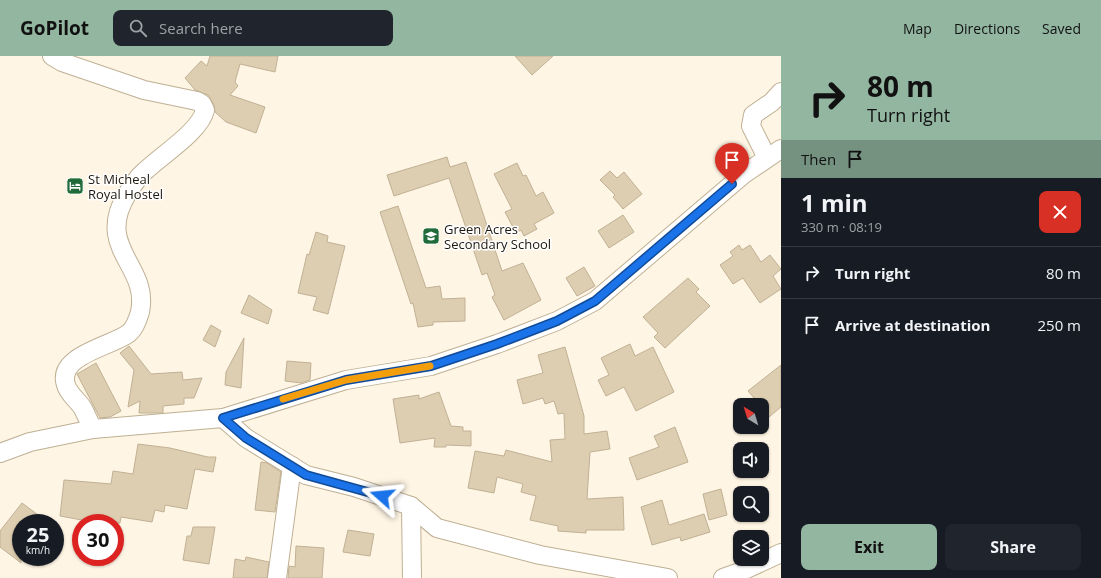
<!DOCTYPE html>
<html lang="en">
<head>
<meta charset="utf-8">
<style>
  body { margin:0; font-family:"Open Sans",sans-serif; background:#20242c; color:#f1f3f6; height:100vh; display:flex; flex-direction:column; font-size:15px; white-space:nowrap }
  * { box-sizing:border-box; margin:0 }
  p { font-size:13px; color:#9ea1a6 }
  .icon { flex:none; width:22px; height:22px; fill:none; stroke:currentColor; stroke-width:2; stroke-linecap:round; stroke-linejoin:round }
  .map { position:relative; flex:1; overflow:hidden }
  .details { display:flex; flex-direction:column; background:#171b24; width:320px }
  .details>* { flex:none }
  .top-card { background:#93b6a1; color:#111; overflow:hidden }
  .needle { width:26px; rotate:322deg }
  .buttons { position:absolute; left:733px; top:342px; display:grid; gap:8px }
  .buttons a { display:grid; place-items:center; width:36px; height:36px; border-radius:8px; background:#171b24; box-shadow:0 1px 3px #0004; font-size:20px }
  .speed { position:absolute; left:12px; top:458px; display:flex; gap:8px; font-size:20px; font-weight:700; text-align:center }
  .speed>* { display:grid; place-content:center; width:52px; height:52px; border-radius:50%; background:#171b24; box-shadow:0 1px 3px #0004; line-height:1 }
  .speed small { font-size:10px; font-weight:400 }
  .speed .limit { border:6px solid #d22; background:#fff; color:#111 }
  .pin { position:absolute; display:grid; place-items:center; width:34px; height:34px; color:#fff; margin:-41px -17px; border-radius:50% 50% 50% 0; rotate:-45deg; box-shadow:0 0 4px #0007 }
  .pin .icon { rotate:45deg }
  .me { position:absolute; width:44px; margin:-22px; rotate:288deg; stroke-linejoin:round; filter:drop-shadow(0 0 3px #0008) }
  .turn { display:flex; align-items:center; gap:14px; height:84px; padding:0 20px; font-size:18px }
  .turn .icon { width:52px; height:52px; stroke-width:2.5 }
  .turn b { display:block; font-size:28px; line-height:34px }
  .then { display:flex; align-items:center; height:38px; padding:0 20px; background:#0003; gap:8px; font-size:15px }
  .round { display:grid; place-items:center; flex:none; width:42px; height:42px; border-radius:8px; background:#20242c }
  .summary { display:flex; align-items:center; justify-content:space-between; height:68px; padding:0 20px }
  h1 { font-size:24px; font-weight:700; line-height:30px }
  .button { display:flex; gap:8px; margin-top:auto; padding:8px 20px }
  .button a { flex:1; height:46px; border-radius:8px; background:#93b6a1; color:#111; font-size:16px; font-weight:700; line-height:46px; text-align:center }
  .button a+a { background:#20242c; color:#f1f3f6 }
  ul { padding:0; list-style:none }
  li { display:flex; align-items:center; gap:12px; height:52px; padding:0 20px; border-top:1px solid #363941 }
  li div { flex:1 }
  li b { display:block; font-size:15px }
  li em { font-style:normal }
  header { display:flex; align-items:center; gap:24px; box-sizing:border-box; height:56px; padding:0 20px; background:#93b6a1; color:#111 }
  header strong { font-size:19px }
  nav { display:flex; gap:22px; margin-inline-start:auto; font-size:14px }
  .search { width:280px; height:36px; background:#20242c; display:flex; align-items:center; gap:10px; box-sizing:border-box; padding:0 14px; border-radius:8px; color:#9ea1a6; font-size:15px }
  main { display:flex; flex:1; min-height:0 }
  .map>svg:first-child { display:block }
  .building { fill:#deceb1; stroke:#c0b195 }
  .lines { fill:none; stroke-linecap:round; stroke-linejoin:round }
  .minor-casing { stroke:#bfb094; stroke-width:20 }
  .minor { stroke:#fff; stroke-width:18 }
  .route-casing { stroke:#114b97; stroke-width:10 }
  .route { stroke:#1a73e8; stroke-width:7 }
  .slow { stroke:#f59e0b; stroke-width:7 }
  .labels { text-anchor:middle; stroke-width:3; stroke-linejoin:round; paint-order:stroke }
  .poi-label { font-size:13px; fill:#1e180e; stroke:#fff; text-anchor:start }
</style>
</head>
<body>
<header>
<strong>GoPilot</strong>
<div class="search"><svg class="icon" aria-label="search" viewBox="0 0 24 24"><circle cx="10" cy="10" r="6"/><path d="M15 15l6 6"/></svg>Search here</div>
<nav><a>Map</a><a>Directions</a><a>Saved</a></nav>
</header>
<main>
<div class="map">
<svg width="781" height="522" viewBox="0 0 781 522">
  <rect width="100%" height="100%" fill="#fff5e4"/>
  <g class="building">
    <polygon points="210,0 278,0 275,16 240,8 235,26 238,30 230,39 265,51 256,77 226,66 215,56 214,49 208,39 195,34 185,22 201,5 207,10"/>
    <polygon points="515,0 553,0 532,19"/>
    <polygon points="447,101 450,111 466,106 502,215 523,207 541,244 504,264 492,241 495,239 487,217 482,219 449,122 394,140 387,119"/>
    <polygon points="517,107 523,120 526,119 536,140 543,136 554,157 534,168 537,173 524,180 521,174 516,177 505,156 512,153 494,118"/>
    <polygon points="610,115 617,122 624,116 642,138 623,153 613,141 615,139 600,124"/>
    <polygon points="398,150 426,232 440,230 442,243 465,242 465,265 433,266 433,269 418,271 413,247 411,248 380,156"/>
    <polygon points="623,159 634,176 609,192 598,175"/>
    <polygon points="316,176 328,180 327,186 345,190 328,258 313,254 317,241 298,237 307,198 309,199"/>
    <polygon points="739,189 742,194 750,189 761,206 770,199 781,213 773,220 781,233 760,247 743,222 733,228 720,209 733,200 730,196"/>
    <polygon points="584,211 595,230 577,240 566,222"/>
    <polygon points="688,222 699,233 696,236 710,250 665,292 654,281 658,277 643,261"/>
    <polygon points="249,239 272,254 268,268 241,257"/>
    <polygon points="211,269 221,275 215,291 203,284"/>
    <polygon points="244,282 241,332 225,329 226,316"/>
    <polygon points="630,288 635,300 653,291 674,336 636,355 624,331 606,340 598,324 609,319 601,302"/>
    <polygon points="129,290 151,318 182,316 183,324 202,322 194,342 184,342 184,348 163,350 163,357 139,357 140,345 128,351 134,314 120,297"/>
    <polygon points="565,291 584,360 584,378 607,375 610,393 590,396 587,443 623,441 624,474 586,474 586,477 558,475 558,470 530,464 536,440 521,436 523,428 497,421 494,437 468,432 475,395 504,400 506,394 552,406 550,384 565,383 564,357 558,358 554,345 545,348 543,342 523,348 517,324 543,317 538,299"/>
    <polygon points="287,305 311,307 310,324 301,327 285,325"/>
    <polygon points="96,307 121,355 110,361 100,362 77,318"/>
    <polygon points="781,309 781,351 769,361 762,352 762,349 760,349 748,335"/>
    <polygon points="439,336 451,370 463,371 463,375 471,375 471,390 446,389 446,391 434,391 435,382 400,387 393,343 419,339 419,343"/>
    <polygon points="675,371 688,406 637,424 629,402 659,391 654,380"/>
    <polygon points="138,388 170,392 208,401 216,401 213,416 195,413 187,453 165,449 164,456 155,454 152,466 121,461 120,467 98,467 60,460 64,424 111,428 113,415 133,418"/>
    <polygon points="261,406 267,407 281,416 275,456 255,454"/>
    <polygon points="721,433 727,459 709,464 703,438"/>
    <polygon points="662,444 669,469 704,458 710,476 681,485 680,481 652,489 641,451"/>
    <polygon points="22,447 49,467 21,467 21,507 0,491 0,475"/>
    <polygon points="193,471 215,471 209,508 183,504 187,480 191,480"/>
    <polygon points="348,474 374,478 370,500 343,496"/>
    <polygon points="296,490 324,492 322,522 288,522 289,510 295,511"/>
    <polygon points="246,501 269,506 267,522 233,522 235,503 245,505"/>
  </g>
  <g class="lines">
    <g class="minor-casing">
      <g id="minor">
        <path d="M52,0L62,6L144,34L197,45L202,48L205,54C200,77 155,103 139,121C135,126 131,132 127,138C94,193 150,209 140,256C138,263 135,272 129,277C113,290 56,299 66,329C68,337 77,344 82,351C86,358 89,366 93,373"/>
        <polyline points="767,102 751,70 753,59 772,46 781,36"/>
        <polyline points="223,362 246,382 306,419 354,431 411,450 437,472 540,499 668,522"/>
        <polyline points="0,397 30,386 93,373 223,362 346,324 431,310 497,288 557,265 595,245 744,118 781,93"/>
        <polyline points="411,450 412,522"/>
        <polyline points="277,522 292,410"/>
        <polyline points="723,522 740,516 781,497"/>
      </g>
    </g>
    <use href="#minor" class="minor"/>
  </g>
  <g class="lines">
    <g class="route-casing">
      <polyline id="route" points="382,440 306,419 246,382 223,362 346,324 431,310 497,288 557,265 595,245 732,128"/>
    </g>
    <use href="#route" class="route"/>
    <polyline class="slow" points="283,343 346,324 430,310"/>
  </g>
  <defs>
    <g id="hotel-square" transform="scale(0.9)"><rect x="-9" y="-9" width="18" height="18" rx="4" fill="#206b39" stroke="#fff"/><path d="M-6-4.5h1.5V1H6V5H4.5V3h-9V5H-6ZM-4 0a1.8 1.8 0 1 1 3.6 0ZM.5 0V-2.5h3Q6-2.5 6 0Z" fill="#fff"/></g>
    <g id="school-square" transform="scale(0.9)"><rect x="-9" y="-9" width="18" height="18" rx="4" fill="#206b39" stroke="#fff"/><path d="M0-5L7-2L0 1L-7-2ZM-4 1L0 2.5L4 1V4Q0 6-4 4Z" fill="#fff"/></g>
  </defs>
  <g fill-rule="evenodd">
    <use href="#hotel-square" x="75" y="130"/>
    <use href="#school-square" x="431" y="180"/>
  </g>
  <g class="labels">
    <g class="poi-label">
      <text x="88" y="128">St Micheal<tspan x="88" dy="15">Royal Hostel</tspan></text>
      <text x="444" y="178">Green Acres<tspan x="444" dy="15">Secondary School</tspan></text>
    </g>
  </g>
</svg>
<div class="buttons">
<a><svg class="needle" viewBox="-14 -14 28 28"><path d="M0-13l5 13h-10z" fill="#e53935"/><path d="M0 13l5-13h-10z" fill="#9ea1a6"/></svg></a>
<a><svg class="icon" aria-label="sound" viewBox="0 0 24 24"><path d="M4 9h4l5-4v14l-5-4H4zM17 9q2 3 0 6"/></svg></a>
<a><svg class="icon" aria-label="search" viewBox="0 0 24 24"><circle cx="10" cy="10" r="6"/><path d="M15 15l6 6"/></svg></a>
<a><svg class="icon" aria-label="layers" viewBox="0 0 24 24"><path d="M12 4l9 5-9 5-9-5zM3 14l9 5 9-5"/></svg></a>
</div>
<div class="speed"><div>25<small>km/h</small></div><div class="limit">30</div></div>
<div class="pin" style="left:732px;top:128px;background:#d93025"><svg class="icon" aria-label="arrive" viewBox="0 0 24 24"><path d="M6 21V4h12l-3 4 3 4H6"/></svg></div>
<svg class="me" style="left:382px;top:440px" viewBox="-20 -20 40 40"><path d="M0-17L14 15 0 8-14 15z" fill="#1a73e8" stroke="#fff" stroke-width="4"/></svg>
</div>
<section class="details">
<div class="top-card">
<div class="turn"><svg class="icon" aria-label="right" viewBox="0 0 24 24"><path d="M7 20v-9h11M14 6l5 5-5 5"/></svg><div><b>80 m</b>Turn right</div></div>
<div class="then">Then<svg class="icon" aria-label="arrive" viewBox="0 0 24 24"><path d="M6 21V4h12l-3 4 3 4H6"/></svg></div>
</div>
<div class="summary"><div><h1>1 min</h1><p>330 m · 08:19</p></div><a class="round" style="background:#d93025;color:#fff"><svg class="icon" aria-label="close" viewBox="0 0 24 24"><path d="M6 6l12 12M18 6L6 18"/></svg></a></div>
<ul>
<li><svg class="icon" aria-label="right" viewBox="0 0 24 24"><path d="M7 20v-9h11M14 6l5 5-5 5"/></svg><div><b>Turn right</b></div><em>80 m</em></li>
<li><svg class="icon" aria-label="arrive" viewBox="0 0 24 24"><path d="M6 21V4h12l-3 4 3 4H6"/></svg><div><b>Arrive at destination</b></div><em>250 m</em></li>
</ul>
<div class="button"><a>Exit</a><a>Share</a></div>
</section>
</main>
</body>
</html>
